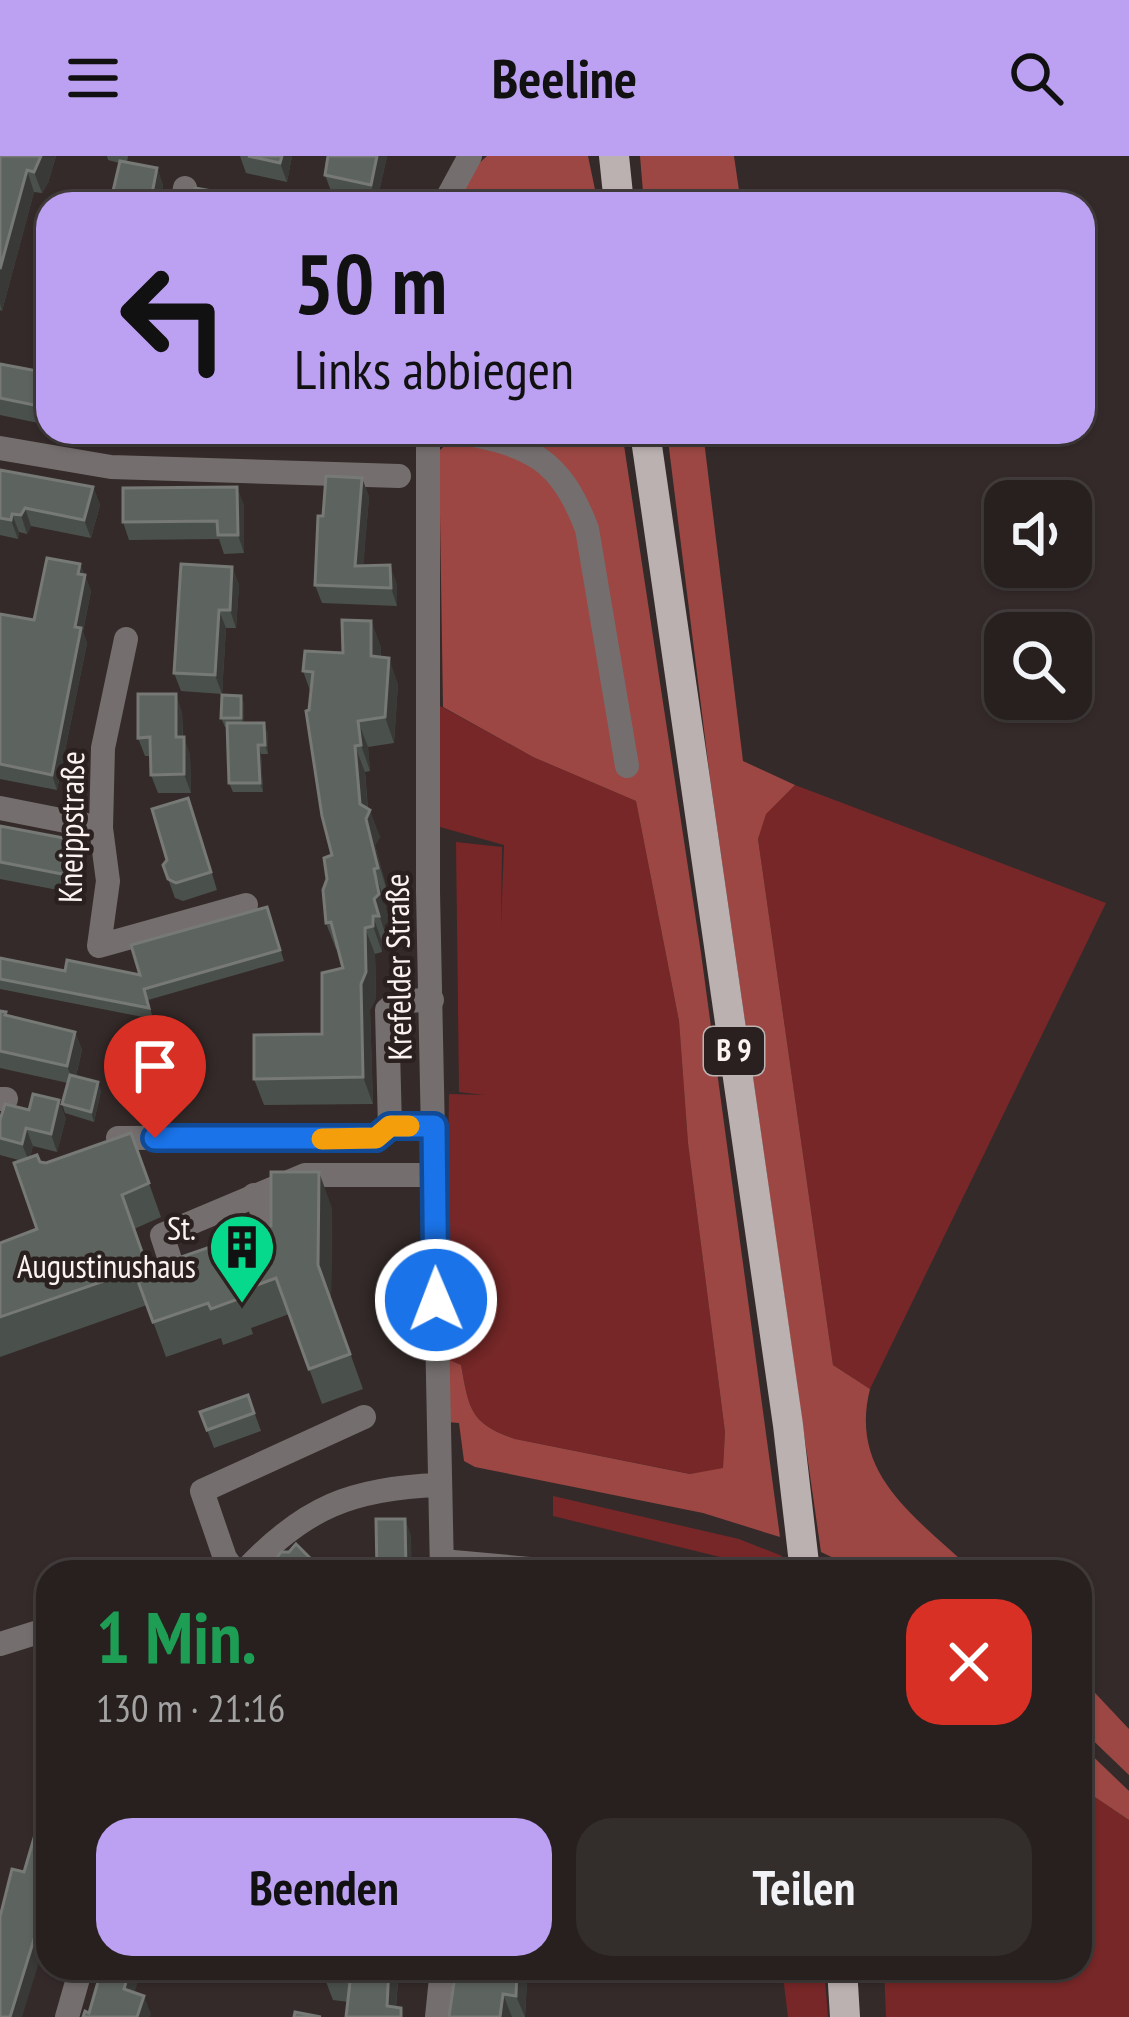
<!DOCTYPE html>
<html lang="de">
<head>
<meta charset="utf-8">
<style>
  body { margin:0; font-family:"PT Sans Narrow",sans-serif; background:#332d2c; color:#f1f3f6; height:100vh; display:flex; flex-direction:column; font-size:45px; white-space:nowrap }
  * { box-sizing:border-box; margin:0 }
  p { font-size:39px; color:#a4a3a4 }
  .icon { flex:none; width:66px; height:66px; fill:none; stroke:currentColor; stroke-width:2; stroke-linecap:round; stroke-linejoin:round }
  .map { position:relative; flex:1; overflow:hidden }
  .details { position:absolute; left:36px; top:1404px; width:1056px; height:420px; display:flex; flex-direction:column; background:#27201f; border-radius:36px; box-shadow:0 3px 9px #0004,0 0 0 3px #433e3d }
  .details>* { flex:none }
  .top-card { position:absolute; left:36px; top:36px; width:1059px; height:252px; border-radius:36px; box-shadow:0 3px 9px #0004,0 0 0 3px #433e3d; background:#bca0f2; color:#111; overflow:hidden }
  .tools { position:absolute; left:984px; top:324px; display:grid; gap:24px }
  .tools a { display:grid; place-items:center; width:108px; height:108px; border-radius:24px; background:#27201f; box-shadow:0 3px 9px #0004,0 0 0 3px #433e3d; font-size:60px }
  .pin { position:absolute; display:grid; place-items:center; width:102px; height:102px; color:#fff; margin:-123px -51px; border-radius:50% 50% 50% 0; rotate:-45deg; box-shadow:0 0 12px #0007 }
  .pin .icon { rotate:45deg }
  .me { position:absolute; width:132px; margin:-66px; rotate:359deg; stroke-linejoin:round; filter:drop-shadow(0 0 9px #0008) }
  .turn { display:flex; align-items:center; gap:42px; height:252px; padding:0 60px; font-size:54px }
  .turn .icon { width:156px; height:156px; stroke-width:2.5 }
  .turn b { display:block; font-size:84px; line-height:102px }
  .round { display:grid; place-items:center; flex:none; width:126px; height:126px; border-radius:36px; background:#332d2c }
  .overview { display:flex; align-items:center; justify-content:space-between; height:204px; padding:0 60px }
  h1 { font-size:72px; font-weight:800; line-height:90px; color:#1e9e55 }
  .cta { display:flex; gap:24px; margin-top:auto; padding:24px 60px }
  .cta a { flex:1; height:138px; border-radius:36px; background:#bca0f2; color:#111; font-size:48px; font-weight:800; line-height:138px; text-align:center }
  .cta a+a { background:#332d2c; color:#f1f3f6 }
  header { display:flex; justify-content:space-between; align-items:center; height:156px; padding:0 60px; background:#bca0f2; color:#111; font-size:54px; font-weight:800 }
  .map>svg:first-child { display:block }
  .green { fill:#772727 }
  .forest { fill:#9c4743 }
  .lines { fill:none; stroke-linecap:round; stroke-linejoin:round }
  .minor { stroke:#746f6e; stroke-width:24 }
  .major { stroke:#bbb1b0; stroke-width:30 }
  .wall { fill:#4a514c }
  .shaded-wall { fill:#393a37 }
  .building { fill:#5d635e; stroke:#767975; stroke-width:3 }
  .route-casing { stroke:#114b97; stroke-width:30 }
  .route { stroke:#1a73e8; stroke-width:21 }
  .slow { stroke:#f59e0b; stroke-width:21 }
  .labels { text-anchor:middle; stroke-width:9; stroke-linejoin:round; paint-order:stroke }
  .shield { fill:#2a201f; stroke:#bcb4b3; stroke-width:3 }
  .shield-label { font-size:30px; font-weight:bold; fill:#faf3f2 }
  .street-label { font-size:33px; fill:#faf3f2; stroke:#2a201f }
  .poi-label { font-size:33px; fill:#faf3f2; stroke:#2a201f; text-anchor:end }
</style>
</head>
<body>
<header><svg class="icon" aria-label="menu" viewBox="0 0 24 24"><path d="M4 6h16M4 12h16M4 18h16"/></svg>Beeline<svg class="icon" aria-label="search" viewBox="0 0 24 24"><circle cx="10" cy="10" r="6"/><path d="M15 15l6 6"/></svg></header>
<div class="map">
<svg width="1129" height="1861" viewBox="0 0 1129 1861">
  <rect width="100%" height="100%" fill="#342a29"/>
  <g class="green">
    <path d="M431,545L533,601L636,645L679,865L688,987L725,1276L723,1313L691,1318L515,1283C470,1268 469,1253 461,1209L445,1202L449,938L484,939L459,936L456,686L502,691L501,770L504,689L440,671Z"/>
    <polygon points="795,629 1106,747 870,1233 833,1209 758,683 765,658"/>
    <polygon points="553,1340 739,1383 782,1400 784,1416 732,1416 720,1401 553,1360"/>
    <polygon points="1080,1631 1129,1664 1129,1861 886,1861 884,1812 1080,1812"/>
    <polygon points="782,1812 824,1812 828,1861 788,1861"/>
  </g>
  <g class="forest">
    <polygon points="487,0 588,0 598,48 454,48 477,9"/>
    <polygon points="640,0 734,0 741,48 711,48 698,44 686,48 644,48"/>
    <path d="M459,276H622L701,797L780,1381L703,1357L475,1311L464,1305L459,1267L447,1266L445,1202L461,1209C469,1253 470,1268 515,1283L690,1318L723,1312L725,1276L688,987L679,865L636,645L533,601L443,551L439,295Z"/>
    <path d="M667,276H703L743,605L795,629L766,658L758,683L833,1209L870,1233C848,1320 918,1362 974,1416H863L821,1396L710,622Z"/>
    <polygon points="1080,1521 1129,1573 1129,1619 1080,1572"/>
    <polygon points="1080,1588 1129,1635 1129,1664 1080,1631"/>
  </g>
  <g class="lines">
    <g class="minor">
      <polyline points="182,48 185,32"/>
      <polyline points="444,48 470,0"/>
      <polyline points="428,276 428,736 442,1416"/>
      <path d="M458,276C530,289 560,302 587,373L627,610"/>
      <polyline points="0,292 111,311 399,320"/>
      <polyline points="126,483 103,592 101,672 108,725 99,790 246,749"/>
      <polyline points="0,652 101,672"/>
      <polyline points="0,943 6,943"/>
      <polyline points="390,971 387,854 398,845 432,844"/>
      <polyline points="118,982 376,981 390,971 434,970"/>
      <polyline points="252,1098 259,1096 265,1061 254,1039"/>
      <polyline points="191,1120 184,1120 172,1110 162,1079 305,1019 434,1019"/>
      <polyline points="442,1405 564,1416"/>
      <polyline points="235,1416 225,1402 202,1335 364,1261"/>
      <path d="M244,1416C304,1351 353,1332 439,1329"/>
      <polyline points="0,1488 48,1473"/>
      <polyline points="67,1861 81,1812"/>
      <polyline points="437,1861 442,1812"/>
    </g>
    <g class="major">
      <polyline points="614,0 619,48"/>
      <polyline points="645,276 788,1269 805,1416"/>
      <polyline points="842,1812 845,1861"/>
    </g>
  </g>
  <g class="wall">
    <polygon points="0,0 56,0 48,27 42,37 34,36 2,155 0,154"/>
    <polygon points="107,0 128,0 127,6 157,12 163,30 160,48 110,48 119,7 108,4"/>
    <polygon points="240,0 292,0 287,26 246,17"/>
    <polygon points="387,0 377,45 331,35 325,19"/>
    <polygon points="0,208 48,217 48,269 0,259"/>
    <polygon points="84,276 114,276 112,282"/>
    <polygon points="127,276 276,276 276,287 227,287 226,282 129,283"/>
    <polygon points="0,314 93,331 100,349 91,382 31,370 27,378 19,376 18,383 0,379"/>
    <polygon points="362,322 369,341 363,410 397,428 397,450 322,447 315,429 323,360"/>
    <polygon points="244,349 244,397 224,398 219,383 129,384 123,366"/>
    <polygon points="80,408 91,435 83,476 87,487 57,634 0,623 0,458 34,464"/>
    <polygon points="232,411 239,429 236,472 226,472 222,538 181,535 174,517"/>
    <polygon points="371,465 381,492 381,501 398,528 394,587 368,591 370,615 365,616 368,653 380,681 375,689 388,738 383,740 389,765 384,769 388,786 382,786 382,796 375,798 376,842 370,854 373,948 264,949 254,923 322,878 343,812 338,793 336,793 326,767 327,723 332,699 311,537 303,515 343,497"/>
    <polygon points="241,540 244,549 244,567 268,577 268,598 261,598 263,636 233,636 229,627 227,571 225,571 221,562"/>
    <polygon points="182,556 183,581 190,599 191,637 158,637 151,619 151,600 145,600 138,582"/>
    <polygon points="195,661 217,734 183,745 175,742 163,709"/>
    <polygon points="0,670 74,684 80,702 74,737 0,723"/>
    <polygon points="267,751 284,805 148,844 153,863 0,833 0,802 65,815 140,819"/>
    <polygon points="0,855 7,860 75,876 82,894 76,920 101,935 94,966 65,957 62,948 68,927 0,912"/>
    <polygon points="66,962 57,996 33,990 30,1001 46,1007 131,977 161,1061 134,1073 148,1112 332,1052 331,1144 363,1233 322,1248 289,1158 251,1172 253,1178 223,1189 221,1182 166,1201 147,1149 0,1201 0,1087 37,1073 22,1005 0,999 0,964"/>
    <polygon points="248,1239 261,1275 214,1292 200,1256"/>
    <polygon points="327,1812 399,1812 396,1852 333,1844 325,1823"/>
    <polygon points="456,1812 540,1812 539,1825 527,1824 525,1861 449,1861"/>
  </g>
  <g class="shaded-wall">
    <polygon points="41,0 56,0 48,27 42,37 34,16"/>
    <polygon points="282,0 292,0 287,26 280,7"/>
    <polygon points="377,0 387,0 377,45 371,29"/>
    <polygon points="157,12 163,30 160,48 150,48"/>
    <polygon points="27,14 34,36 2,155 0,148 0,113"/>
    <polygon points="362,322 369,341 362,428 355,410"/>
    <polygon points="93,331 100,349 91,382 84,364"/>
    <polygon points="237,331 244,349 244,397 238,379"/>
    <polygon points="25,352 31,370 27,378 21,359"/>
    <polygon points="12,358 19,376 18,383 11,364"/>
    <polygon points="80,408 91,435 83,476 87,487 57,634 52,619 75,471"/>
    <polygon points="390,409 397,428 397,450 391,432"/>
    <polygon points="232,411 239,429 236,472 230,454"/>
    <polygon points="219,454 226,472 222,538 215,519"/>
    <polygon points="371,465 381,492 380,527 371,500"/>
    <polygon points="389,502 398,528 394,587 385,561"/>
    <polygon points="176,538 182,556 183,599 176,581"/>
    <polygon points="241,540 244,549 244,571 241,562"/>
    <polygon points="358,565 368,591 370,615 361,589"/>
    <polygon points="264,567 268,577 268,598 265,589"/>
    <polygon points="184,581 190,599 191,637 184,618"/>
    <polygon points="258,589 261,598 263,636 260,627"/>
    <polygon points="355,590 365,616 368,659 370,654 380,681 375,689 388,738 360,648"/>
    <polygon points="74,684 80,702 74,737 67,719"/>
    <polygon points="374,713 383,740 389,765 384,769 388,786 374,743"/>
    <polygon points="373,760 382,786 382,796 373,770"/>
    <polygon points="365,772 375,798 376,842 370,854 373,948 363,921 361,828"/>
    <polygon points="75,876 82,894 74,928 67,910"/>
    <polygon points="98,926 101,935 94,966 91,956"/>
    <polygon points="59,944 66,962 57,996 51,978"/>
    <polygon points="26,972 33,990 29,1006 22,988"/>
    <polygon points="319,1016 332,1052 331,1144 363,1233 318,1109"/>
    <polygon points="405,1363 411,1379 412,1416 406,1414"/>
    <polygon points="48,1738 48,1777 22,1861 10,1861"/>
    <polygon points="130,1812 142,1812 130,1852 124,1833"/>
    <polygon points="389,1812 399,1812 395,1861 387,1850"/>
    <polygon points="517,1812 523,1812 527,1824 525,1861 516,1840"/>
    <polygon points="503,1838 512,1861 500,1861"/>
    <polygon points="144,1840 151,1858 150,1861 137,1861"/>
  </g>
  <g class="building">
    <polygon points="0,0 41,0 34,16 27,14 0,113"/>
    <polygon points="248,0 282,0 280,7"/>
    <polygon points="328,0 377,0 371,29 325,19"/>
    <polygon points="120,5 157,12 150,48 110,48"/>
    <polygon points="195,32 286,48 192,48"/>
    <polygon points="0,208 48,217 48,252 0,242"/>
    <polygon points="0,314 93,331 84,364 25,352 21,359 12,358 11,364 0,362"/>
    <polygon points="326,320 362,322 355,410 390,409 391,432 315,429 318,360 323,360"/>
    <polygon points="237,331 238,379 218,379 217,365 123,366 123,332"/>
    <polygon points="47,402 80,408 78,418 85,419 75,471 81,472 52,619 0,608 0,458 34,464"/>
    <polygon points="181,408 232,411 230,454 219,454 215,519 174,517"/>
    <polygon points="342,464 371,465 371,500 389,502 385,561 358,565 361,589 355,590 360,648 370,654 366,663 378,712 374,713 379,738 374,743 379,760 373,760 373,770 365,772 366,816 361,828 363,921 254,923 254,879 322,878 322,817 343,812 331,766 326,767 323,734 327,723 324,702 332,699 322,660 306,555 309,554 313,516 303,515 305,495 343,497"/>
    <polygon points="138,538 176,538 176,581 184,581 184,618 151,619 150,581 138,582"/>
    <polygon points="222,539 241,540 241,562 221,562"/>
    <polygon points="227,567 264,567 265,589 258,589 260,627 229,627"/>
    <polygon points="188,642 211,716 176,727 168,723 163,709 167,704 152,653"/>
    <polygon points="0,670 74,684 67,719 0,706"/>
    <polygon points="267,751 280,794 144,833 149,852 0,823 0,802 65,815 67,804 140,819 131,789"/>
    <polygon points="0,855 6,856 5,859 75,876 67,910 0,895"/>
    <polygon points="70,919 98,926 91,956 62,948"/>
    <polygon points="33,938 59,944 51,978 26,972 22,988 0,982 0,964 5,948 29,954"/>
    <polygon points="131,977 149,1027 122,1039 147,1110 0,1161 0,1087 37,1073 14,1007 37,999 40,1006 46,1007"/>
    <polygon points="271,1016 319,1016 318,1109 350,1198 309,1213 276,1122 238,1136 241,1142 211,1153 208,1147 153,1166 135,1117 271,1070"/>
    <polygon points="248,1239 254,1257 207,1274 200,1256"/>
    <polygon points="376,1363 405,1363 406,1414 377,1415"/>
    <polygon points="296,1388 318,1410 312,1416 267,1416 281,1396 289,1396"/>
    <rect x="469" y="1413" width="60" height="3"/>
    <polygon points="48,1628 48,1738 10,1861 0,1861 0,1761 12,1713 24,1716 39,1665 35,1663"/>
    <polygon points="102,1812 130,1812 124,1833 144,1840 137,1861 83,1861 85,1855 89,1857"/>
    <polygon points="327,1812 389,1812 387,1850 401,1852 401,1861 346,1861 350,1826 325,1823"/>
    <polygon points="456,1812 517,1812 516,1840 503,1838 500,1861 449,1861"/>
    <polygon points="295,1856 321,1861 294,1861"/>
  </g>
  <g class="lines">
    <g class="route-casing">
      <polyline id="route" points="155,982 376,982 390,970 434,970 436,1144"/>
    </g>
    <use href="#route" class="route"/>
    <polyline class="slow" points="322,983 376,982 390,970 409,970"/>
  </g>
  <defs>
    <g id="building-pin" transform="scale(3.45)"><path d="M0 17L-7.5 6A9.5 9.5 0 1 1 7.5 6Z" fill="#06d98b" stroke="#2a201f"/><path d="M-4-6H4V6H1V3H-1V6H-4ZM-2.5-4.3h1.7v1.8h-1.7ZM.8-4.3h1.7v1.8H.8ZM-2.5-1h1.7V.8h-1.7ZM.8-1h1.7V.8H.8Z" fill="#111"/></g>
  </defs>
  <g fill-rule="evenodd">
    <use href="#building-pin" x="242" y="1091"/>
  </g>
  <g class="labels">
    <rect class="shield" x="704" y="871" width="60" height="48" rx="9"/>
    <g class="shield-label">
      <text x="734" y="905">B 9</text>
    </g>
    <g class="street-label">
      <text transform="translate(71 671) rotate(-89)" y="12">Kneippstraße</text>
      <text transform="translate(398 811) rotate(-91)" y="12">Krefelder Straße</text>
    </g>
    <g class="poi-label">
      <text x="196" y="1084">St.<tspan x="196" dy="38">Augustinushaus</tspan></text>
    </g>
  </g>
</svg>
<div class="tools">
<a><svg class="icon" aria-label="sound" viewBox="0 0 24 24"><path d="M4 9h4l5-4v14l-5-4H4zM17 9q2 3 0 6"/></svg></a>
<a><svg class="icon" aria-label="search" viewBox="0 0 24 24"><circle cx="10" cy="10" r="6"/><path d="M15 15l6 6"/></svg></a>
</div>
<div class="pin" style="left:155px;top:982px;background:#d93025"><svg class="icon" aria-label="arrive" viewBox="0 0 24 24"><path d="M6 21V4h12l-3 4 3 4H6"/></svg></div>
<svg class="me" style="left:436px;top:1144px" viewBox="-20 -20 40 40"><circle r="17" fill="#1a73e8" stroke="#fff" stroke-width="3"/><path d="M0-11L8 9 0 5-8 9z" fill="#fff"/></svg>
<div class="top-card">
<div class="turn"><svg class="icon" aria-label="left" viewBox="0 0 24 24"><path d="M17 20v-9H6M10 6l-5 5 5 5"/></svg><div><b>50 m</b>Links abbiegen</div></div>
</div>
<section class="details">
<div class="overview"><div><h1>1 Min.</h1><p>130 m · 21:16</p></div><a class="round" style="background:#d93025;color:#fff"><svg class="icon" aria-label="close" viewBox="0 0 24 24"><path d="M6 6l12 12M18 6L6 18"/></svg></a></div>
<div class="cta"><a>Beenden</a><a>Teilen</a></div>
</section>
</div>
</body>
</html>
